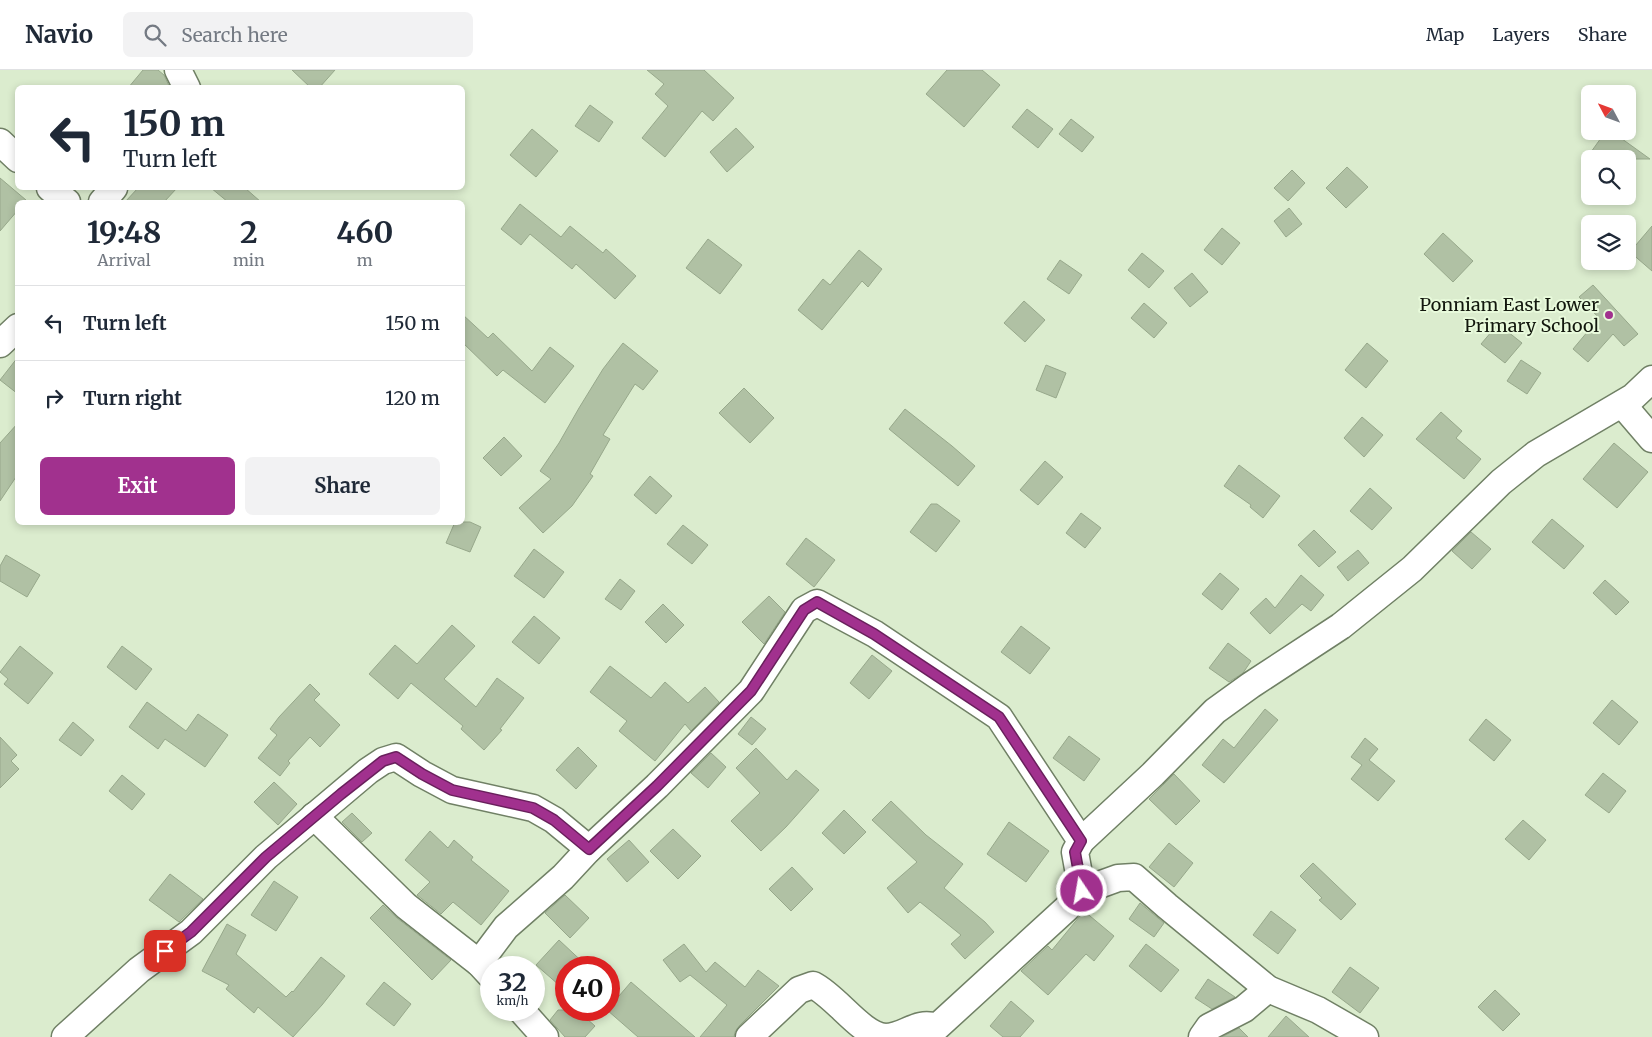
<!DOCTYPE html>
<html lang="en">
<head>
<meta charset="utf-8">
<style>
  body { margin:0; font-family:Merriweather,serif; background:#f2f2f3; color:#1f2937; height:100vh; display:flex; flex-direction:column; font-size:19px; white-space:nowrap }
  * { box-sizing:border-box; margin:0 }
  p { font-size:16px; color:#747a83 }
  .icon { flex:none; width:28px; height:28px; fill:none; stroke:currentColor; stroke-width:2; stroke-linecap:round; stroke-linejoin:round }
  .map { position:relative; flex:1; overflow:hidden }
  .side { position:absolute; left:15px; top:130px; width:450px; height:325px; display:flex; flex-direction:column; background:#fff; border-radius:8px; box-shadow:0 2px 8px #0003 }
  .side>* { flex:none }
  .guide { position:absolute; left:15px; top:15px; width:450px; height:105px; border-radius:8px; box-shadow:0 2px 8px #0003; background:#fff; color:#1f2937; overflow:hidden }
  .needle { width:32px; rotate:311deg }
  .controls { position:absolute; left:1581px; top:15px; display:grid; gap:10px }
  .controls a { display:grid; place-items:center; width:55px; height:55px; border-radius:8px; background:#fff; box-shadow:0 2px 8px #0003; font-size:25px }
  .speed { position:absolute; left:480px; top:886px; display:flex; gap:10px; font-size:25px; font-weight:700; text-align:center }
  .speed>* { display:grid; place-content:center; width:65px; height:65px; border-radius:50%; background:#fff; box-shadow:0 2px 8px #0003; line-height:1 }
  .speed small { font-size:12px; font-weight:400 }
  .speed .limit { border:8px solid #d22; background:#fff; color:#111 }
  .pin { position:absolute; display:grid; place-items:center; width:42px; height:42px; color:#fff; margin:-21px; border-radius:10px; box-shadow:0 2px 8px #0006 }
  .me { position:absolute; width:55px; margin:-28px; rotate:348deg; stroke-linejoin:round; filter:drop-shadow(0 0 4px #0008) }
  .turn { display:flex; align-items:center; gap:18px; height:105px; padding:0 25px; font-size:22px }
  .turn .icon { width:65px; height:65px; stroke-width:2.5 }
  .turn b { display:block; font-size:35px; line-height:42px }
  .eta { display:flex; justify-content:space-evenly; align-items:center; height:85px; text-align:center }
  .eta b { font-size:30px; font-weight:700; line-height:35px }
  .primary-button { display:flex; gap:10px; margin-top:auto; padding:10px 25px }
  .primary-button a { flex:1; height:58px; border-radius:8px; background:#a1318e; color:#fff; font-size:20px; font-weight:700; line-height:58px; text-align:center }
  .primary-button a+a { background:#f2f2f3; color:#1f2937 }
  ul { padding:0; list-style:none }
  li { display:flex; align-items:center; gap:15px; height:75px; padding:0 25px; border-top:1px solid #e0e1e3 }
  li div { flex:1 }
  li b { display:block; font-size:19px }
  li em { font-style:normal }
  header { display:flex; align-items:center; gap:30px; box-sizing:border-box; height:70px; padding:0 25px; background:#fff; border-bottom:1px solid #e0e1e3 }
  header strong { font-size:24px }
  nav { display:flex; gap:28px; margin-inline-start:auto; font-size:18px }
  .search { width:350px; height:45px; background:#f2f2f3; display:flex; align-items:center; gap:12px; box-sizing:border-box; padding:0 18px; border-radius:8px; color:#747a83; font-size:19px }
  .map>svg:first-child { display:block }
  .building { fill:#b0c1a4; stroke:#97a88b }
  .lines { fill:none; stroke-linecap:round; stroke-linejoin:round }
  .minor-casing { stroke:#708065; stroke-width:29 }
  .minor { stroke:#fff; stroke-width:26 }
  .route-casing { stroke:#69205c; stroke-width:12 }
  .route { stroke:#a1318e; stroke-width:9 }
  .poi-dot { fill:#a1318e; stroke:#e8fadb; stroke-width:2 }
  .labels { text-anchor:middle; stroke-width:4; stroke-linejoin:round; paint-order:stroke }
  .poi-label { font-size:18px; fill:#12170d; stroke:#e8fadb; text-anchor:end }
</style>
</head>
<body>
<header>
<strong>Navio</strong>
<div class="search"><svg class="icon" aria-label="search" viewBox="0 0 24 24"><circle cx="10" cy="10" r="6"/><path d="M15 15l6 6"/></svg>Search here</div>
<nav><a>Map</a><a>Layers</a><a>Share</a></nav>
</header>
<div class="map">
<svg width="1652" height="967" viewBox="0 0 1652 967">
  <rect width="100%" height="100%" fill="#dbecce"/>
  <g class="building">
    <polygon points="143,0 158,0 164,5 170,18 128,18"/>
    <polygon points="292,0 335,0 319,18 311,18"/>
    <polygon points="647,0 704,0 734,28 713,51 702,41 665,87 642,68 668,36 655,24 664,14"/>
    <polygon points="947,0 982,0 1000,15 964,57 926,24"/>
    <polygon points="590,35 613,52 599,72 575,56"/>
    <polygon points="1027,39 1053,59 1038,78 1012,57"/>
    <polygon points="1071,49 1094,67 1082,82 1059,64"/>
    <polygon points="736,58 754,77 727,102 710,82"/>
    <polygon points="532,59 558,81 536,107 510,85"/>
    <polygon points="1606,61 1611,61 1650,89 1586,89"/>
    <polygon points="1347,97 1368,117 1346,138 1326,118"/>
    <polygon points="1292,100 1305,113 1288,131 1274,118"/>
    <polygon points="0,108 26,130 24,132 18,132 18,140 0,161"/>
    <polygon points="138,118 177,118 164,132 125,132"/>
    <polygon points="211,118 245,118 261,132 228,132"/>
    <polygon points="520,134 561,167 570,156 603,183 606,179 636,206 615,229 576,194 572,199 530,164 521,175 501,159"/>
    <polygon points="1289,138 1302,154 1286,167 1274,151"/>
    <polygon points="1652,156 1652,201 1630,182"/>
    <polygon points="1222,158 1240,173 1222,195 1204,180"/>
    <polygon points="1443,163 1473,191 1453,212 1424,184"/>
    <polygon points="708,169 742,195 720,224 686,198"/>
    <polygon points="859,180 882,199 868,217 862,211 822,260 798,240 823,209 830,215"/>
    <polygon points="1142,183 1164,201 1149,218 1128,200"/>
    <polygon points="1060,190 1082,205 1069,224 1047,209"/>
    <polygon points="1192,203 1208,222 1190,237 1174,218"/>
    <polygon points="1593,215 1638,264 1624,276 1613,264 1588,292 1573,279 1599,248 1579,227"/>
    <polygon points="1024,231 1045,250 1025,272 1004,253"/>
    <polygon points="1144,233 1167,253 1154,268 1131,248"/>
    <polygon points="462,244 488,268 493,263 532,301 550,277 574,296 545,333 503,300 497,306 462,272"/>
    <polygon points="1498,254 1522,273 1505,293 1481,274"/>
    <polygon points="623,273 658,301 643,320 635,314 603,365 610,369 590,404 593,406 572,436 543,463 519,438 551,409 540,401 559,373 579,338 603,299"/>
    <polygon points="1367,273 1388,291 1366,318 1345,300"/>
    <polygon points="18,287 18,324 0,310"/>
    <polygon points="1521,290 1541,303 1527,324 1507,311"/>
    <polygon points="1046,295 1066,303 1056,328 1036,320"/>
    <polygon points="744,318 774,348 750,373 719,343"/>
    <polygon points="905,339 952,376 975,396 958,416 889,359"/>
    <polygon points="1441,342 1462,361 1456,368 1481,389 1464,409 1416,369"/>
    <polygon points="1362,347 1383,365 1364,387 1344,368"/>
    <polygon points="18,353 18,404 0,431 0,373"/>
    <polygon points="504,367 522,386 501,406 483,388"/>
    <polygon points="1614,373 1648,402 1617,438 1583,409"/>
    <polygon points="1045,391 1063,407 1038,435 1020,420"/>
    <polygon points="1239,395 1280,426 1263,448 1250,437 1251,435 1224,416"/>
    <polygon points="650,406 672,426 656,444 634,425"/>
    <polygon points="1370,418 1392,438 1372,460 1350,441"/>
    <polygon points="931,434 937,434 960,451 936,482 910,462"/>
    <polygon points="1081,443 1101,458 1085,478 1066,463"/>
    <polygon points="1552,449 1584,476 1564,499 1532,472"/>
    <polygon points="455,452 470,452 481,457 470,482 446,473"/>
    <polygon points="683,455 708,475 692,494 667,474"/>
    <polygon points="1314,460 1336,482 1319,497 1298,475"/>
    <polygon points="1471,462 1491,479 1472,499 1452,481"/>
    <polygon points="806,468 835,490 814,517 786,494"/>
    <polygon points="534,479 564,502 544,528 514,506"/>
    <polygon points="1358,480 1369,493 1348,511 1337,497"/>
    <polygon points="6,485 40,505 27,527 0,511 0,496"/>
    <polygon points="1220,503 1239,519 1222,540 1202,524"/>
    <polygon points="1301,505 1324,525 1311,541 1302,534 1270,564 1250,543 1266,528 1275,538"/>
    <polygon points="620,509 635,521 621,540 605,529"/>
    <polygon points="1605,510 1629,532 1616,545 1593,523"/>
    <polygon points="769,526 785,542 764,574 742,552"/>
    <polygon points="663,534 684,555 666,573 645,552"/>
    <polygon points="534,546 560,568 539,594 512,572"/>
    <polygon points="452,555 475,576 444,609 476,637 497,608 524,628 500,659 502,660 484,680 461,659 463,656 411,613 398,629 369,604 395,575 417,594"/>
    <polygon points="1021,556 1050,578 1030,604 1001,582"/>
    <polygon points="1228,573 1251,591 1243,603 1229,612 1209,598"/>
    <polygon points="20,576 53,603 28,634 4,614 8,609 0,602"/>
    <polygon points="122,576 152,599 136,620 107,597"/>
    <polygon points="872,585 892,601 869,629 850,613"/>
    <polygon points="610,596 651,628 665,612 688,633 705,617 719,632 691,661 685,654 655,691 619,661 627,651 590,622"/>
    <polygon points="310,614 320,624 314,630 340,655 320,677 310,667 288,691 290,693 280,706 258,688 277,665 270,659 279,647"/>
    <polygon points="1612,630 1638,652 1619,675 1593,653"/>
    <polygon points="147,632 186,661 198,644 228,665 205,697 165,669 158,679 129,657"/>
    <polygon points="1265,639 1278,650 1224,713 1202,695 1223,669 1234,678"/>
    <polygon points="751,647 766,659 752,675 738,664"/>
    <polygon points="1486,649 1511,670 1494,691 1469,670"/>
    <polygon points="73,652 94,670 81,686 59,670"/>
    <polygon points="1069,666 1100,689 1084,711 1053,688"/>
    <polygon points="0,667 17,685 11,691 19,699 0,718"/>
    <polygon points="1365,668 1378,679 1369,690 1395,711 1378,731 1351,709 1362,695 1351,687"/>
    <polygon points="578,677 597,696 576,719 556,700"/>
    <polygon points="756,678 787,710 796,700 819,720 786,757 761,781 731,751 760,723 736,698"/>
    <polygon points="711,683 726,697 708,718 691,703"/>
    <polygon points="1603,703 1626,721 1609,743 1585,725"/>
    <polygon points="1174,704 1200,731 1176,755 1149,729"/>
    <polygon points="122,705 145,724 132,740 109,721"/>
    <polygon points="274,712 297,734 278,755 254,732"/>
    <polygon points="891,731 926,765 963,794 944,818 985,852 994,862 965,889 951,874 961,865 920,832 908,843 887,818 917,792 872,750"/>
    <polygon points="844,740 866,762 844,784 822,763"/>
    <polygon points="352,743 372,763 362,772 342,752"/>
    <polygon points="1523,750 1546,770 1529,790 1505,769"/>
    <polygon points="1009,752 1049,781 1026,812 987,784"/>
    <polygon points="673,759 701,786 678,809 650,781"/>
    <polygon points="430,761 448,778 454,770 473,787 471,790 509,821 481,855 453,832 441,844 417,825 430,812 405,790"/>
    <polygon points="629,770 649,792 627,812 607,789"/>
    <polygon points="1169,773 1193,793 1174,817 1149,797"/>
    <polygon points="1313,793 1356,834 1341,850 1319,830 1322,828 1300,806"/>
    <polygon points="792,797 813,819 791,841 769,819"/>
    <polygon points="170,804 203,829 179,852 149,830"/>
    <polygon points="274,811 298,827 276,861 251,845"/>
    <polygon points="565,825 589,848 570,868 545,843"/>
    <polygon points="1140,833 1164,853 1154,867 1129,849"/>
    <polygon points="383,835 397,848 451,890 432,910 370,848"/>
    <polygon points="1084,841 1114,866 1094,891 1086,884 1048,925 1021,901 1048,876 1052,880"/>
    <polygon points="1271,841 1296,860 1278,884 1253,865"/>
    <polygon points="227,854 246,865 236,884 286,927 292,921 293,922 321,887 345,906 322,935 293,967 258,937 254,943 226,919 229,915 202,901"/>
    <polygon points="559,870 589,898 566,898 566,907 559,915 536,895"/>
    <polygon points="684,874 706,902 715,892 745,917 758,900 779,916 739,956 735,962 734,967 700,967 727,935 690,905 680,912 663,890"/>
    <polygon points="1146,874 1179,900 1161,922 1129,896"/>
    <polygon points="1350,897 1379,918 1360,943 1332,922"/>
    <polygon points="1208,909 1235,927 1212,939 1195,928"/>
    <polygon points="384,912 411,934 394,956 366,934"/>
    <polygon points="631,912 695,967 638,967 607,940"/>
    <polygon points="1495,920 1520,944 1503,961 1478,937"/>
    <polygon points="1011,931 1034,951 1020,967 1003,967 990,956"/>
    <polygon points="558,940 577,940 595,956 585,967 565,967 550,950"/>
    <polygon points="1286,946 1309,967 1268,967"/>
    <polygon points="1239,958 1248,967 1222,967"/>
  </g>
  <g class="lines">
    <g class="minor-casing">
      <g id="minor">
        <polyline points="178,0 187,18"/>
        <polyline points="0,72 18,89"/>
        <polyline points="50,118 67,132"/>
        <polyline points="102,132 114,118"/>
        <polyline points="0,274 18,257"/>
        <polyline points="1622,334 1652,369"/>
        <polyline points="314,746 406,836 479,893 491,906"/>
        <polyline points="1082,821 1118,808 1134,807 1167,836 1268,919 1318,940 1365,967"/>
        <polyline points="479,893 506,857 563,807 589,779"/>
        <polyline points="521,940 545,967"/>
        <polyline points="65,967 139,900 191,862 266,787 368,701 383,691 396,687 422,704 452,720 533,738 554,750 589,779 657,716 751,621 804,540 817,533 875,564 999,647 1081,771"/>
        <path d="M749,967L799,920L813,915C837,927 861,965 885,967C906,967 915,950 937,957L1067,838L1082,821L1075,782L1081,771L1153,704L1215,641L1251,615L1341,556L1412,499L1501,412L1536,384L1633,327L1652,309"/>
        <polyline points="1202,967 1209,957 1244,939 1268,919"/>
      </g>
    </g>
    <use href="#minor" class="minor"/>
  </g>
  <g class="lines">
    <g class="route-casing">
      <polyline id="route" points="165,881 191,862 266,787 341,724 383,691 396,687 422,704 452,720 533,738 554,750 589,779 657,716 751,621 804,540 817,532 874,564 999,647 1081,771 1075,782 1082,821"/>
    </g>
    <use href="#route" class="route"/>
  </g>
  <circle class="poi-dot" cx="1609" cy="245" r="5"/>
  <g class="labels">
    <g class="poi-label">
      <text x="1599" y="241">Ponniam East Lower<tspan x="1599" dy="21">Primary School</tspan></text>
    </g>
  </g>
</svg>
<div class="controls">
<a><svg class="needle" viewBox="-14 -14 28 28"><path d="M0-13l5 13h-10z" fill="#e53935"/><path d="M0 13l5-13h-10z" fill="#747a83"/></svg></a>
<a><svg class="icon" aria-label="search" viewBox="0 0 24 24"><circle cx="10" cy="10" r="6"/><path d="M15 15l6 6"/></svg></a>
<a><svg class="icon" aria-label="layers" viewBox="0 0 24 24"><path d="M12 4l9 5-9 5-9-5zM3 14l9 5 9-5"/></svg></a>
</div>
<div class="speed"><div>32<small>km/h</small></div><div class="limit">40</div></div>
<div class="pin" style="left:165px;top:881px;background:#d93025"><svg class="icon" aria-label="arrive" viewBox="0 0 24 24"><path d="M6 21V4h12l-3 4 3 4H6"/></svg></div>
<svg class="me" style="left:1082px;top:821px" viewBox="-20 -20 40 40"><circle r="17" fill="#a1318e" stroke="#fff" stroke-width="3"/><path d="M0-11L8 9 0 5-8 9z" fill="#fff"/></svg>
<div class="guide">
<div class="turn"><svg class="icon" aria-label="left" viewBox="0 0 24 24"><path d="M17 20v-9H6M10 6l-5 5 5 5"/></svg><div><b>150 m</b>Turn left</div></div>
</div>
<section class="side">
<div class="eta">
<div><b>19:48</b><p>Arrival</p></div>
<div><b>2</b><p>min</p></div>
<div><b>460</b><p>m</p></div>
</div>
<ul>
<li><svg class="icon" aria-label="left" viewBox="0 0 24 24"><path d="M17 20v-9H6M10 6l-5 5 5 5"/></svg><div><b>Turn left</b></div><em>150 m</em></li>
<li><svg class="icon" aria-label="right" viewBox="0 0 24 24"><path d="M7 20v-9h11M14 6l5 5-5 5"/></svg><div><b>Turn right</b></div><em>120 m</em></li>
</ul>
<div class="primary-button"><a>Exit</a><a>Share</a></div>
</section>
</div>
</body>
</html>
